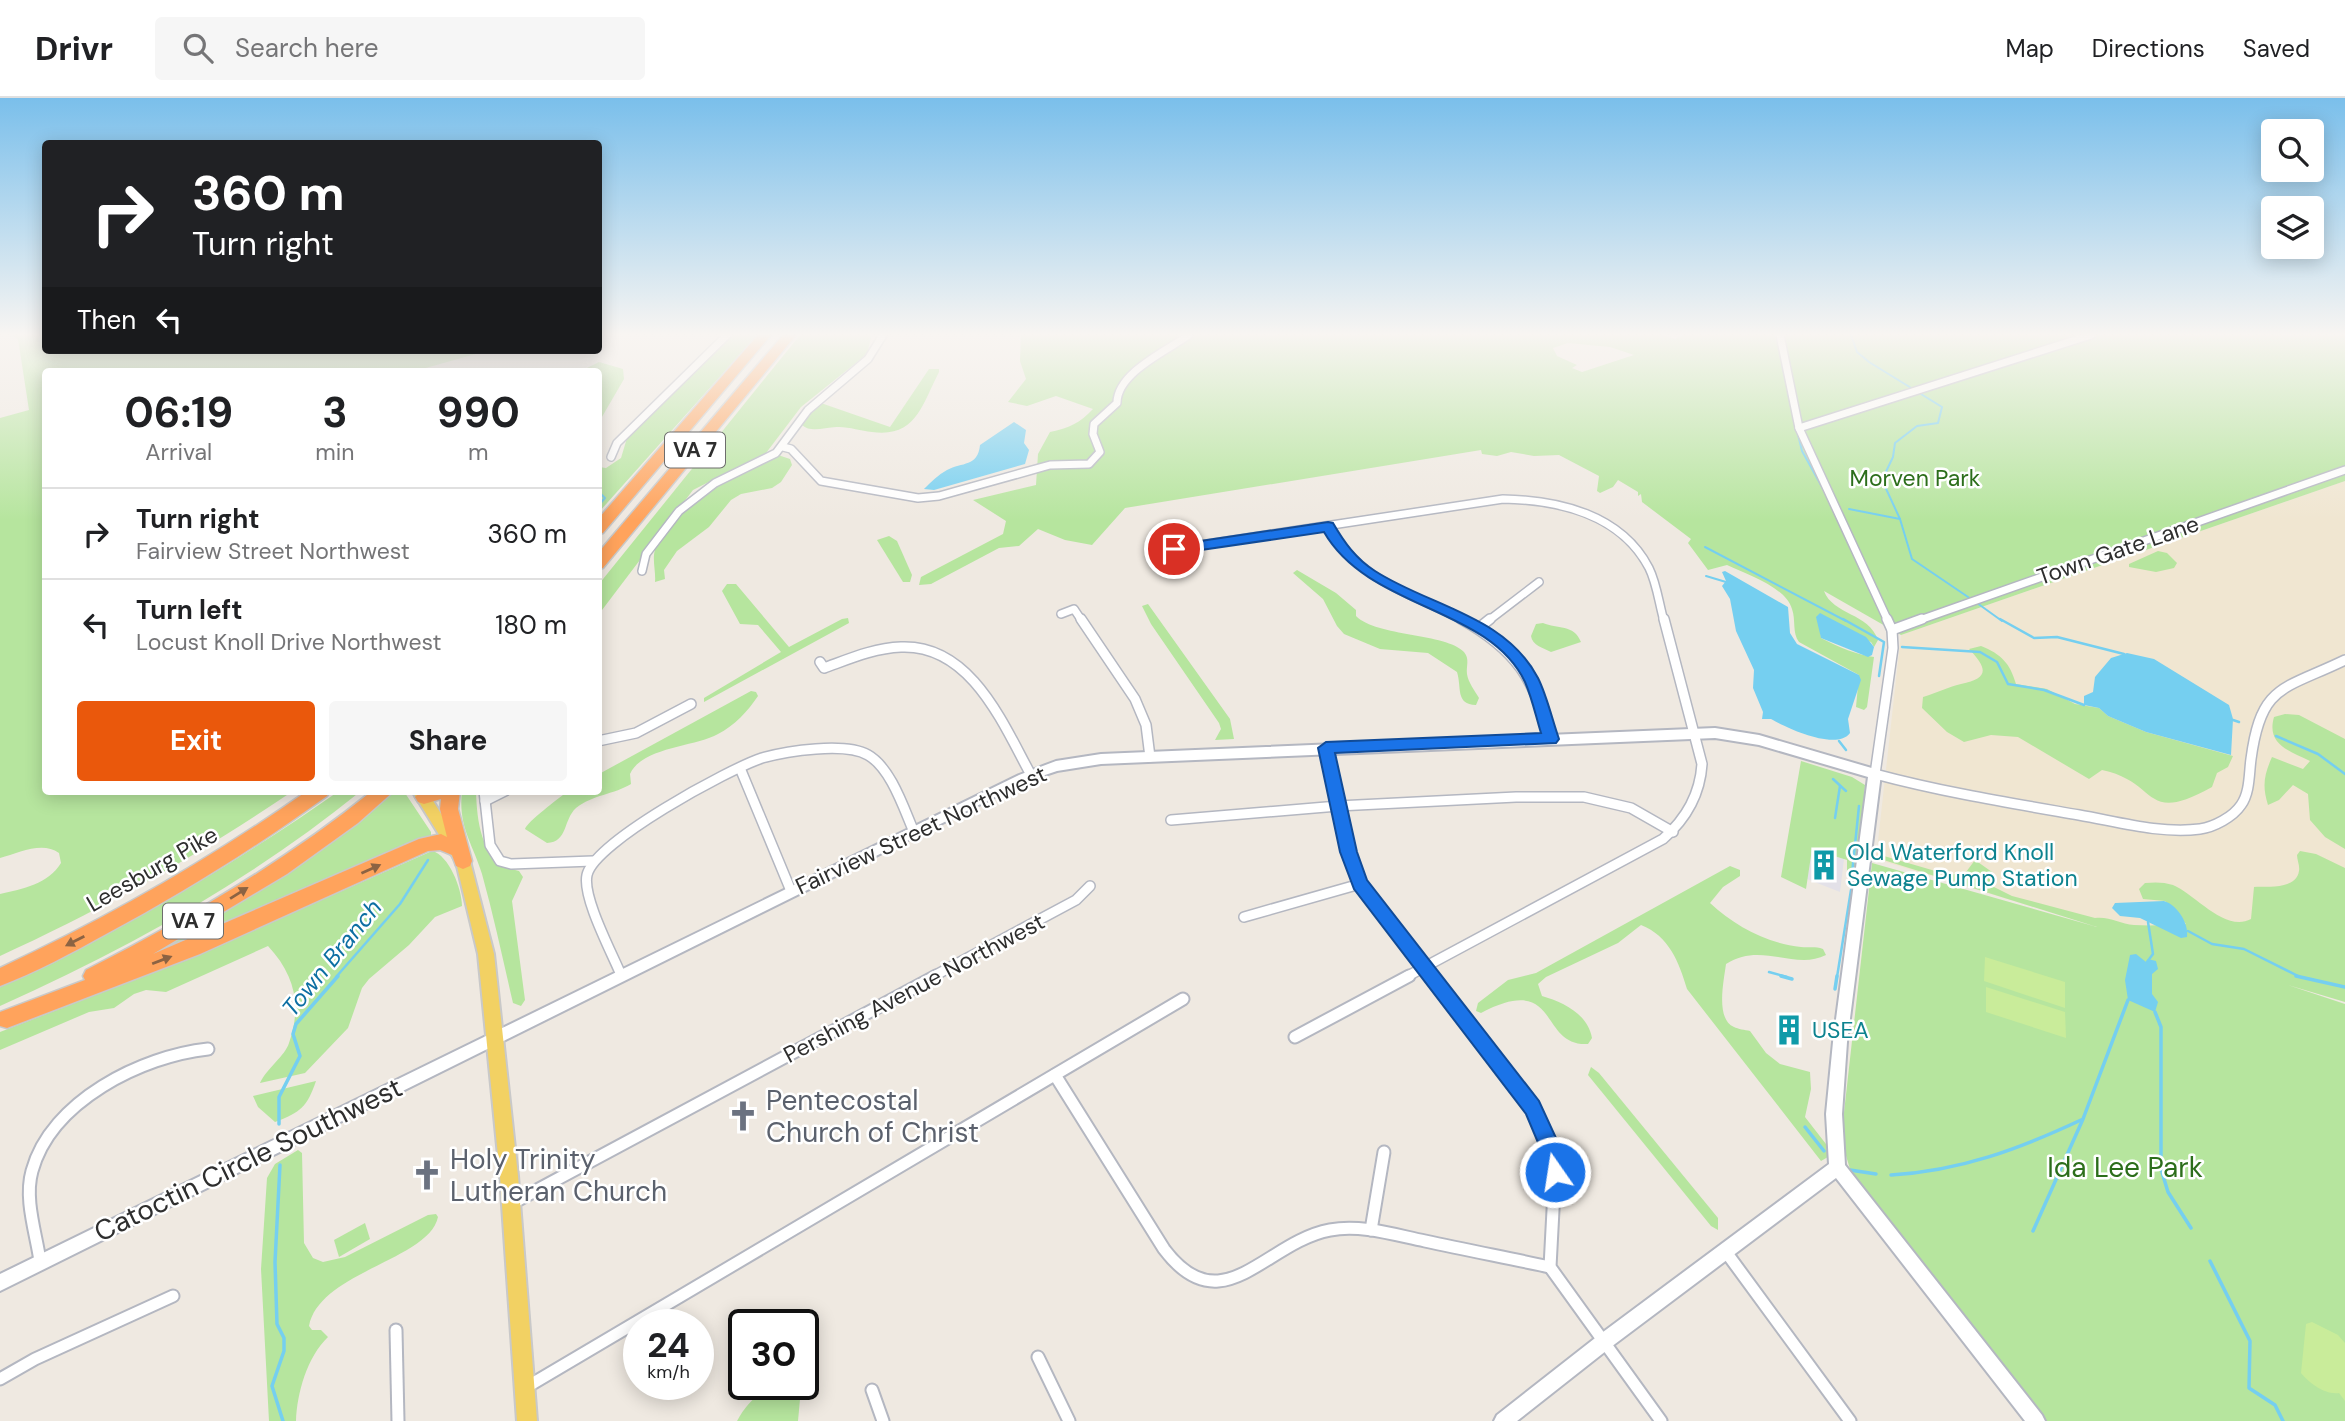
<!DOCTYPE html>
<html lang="en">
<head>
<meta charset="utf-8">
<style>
  body { margin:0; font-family:"DM Sans",sans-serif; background:#f6f6f6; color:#202124; height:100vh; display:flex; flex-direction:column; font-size:26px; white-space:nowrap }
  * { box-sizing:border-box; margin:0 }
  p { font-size:23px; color:#757577 }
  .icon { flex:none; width:38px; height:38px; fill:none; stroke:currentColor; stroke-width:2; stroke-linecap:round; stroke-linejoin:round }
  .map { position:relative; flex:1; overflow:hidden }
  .side { position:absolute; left:42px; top:270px; width:560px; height:427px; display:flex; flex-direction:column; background:#fff; border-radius:7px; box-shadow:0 4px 18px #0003 }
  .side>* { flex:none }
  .top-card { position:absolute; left:42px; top:42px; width:560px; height:214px; border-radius:7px; box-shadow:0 4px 18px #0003; background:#202124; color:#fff; overflow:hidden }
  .fabs { position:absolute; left:2261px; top:21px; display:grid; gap:14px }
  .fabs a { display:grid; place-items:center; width:63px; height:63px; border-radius:7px; background:#fff; box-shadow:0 4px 18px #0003; font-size:35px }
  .speed { position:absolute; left:623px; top:1211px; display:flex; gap:14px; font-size:35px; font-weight:700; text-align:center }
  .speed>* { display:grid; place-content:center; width:91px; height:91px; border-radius:50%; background:#fff; box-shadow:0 4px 18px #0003; line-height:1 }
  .speed small { font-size:18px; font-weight:400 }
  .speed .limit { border:4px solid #111; border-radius:10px; background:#fff; color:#111 }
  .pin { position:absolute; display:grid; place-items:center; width:60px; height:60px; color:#fff; margin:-30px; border:4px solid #fff; border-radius:50%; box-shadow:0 2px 7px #0007 }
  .me { position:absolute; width:77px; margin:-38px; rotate:347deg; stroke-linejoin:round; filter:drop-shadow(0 0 5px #0008) }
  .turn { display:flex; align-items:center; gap:24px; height:147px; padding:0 35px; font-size:32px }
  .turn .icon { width:91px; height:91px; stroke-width:2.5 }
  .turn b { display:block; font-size:49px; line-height:60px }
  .then { display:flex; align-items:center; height:66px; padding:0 35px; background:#0003; gap:14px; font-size:26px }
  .eta { display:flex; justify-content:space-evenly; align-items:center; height:119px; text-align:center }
  .eta b { font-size:42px; font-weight:700; line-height:49px }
  .action { display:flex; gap:14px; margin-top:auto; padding:14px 35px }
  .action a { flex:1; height:80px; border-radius:7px; background:#ea580c; color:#fff; font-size:28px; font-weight:700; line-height:80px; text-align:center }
  .action a+a { background:#f6f6f6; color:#202124 }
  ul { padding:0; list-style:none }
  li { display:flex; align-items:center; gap:21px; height:91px; padding:0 35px; border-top:2px solid #e0e0e0 }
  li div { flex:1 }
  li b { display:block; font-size:26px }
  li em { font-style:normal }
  header { display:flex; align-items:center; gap:42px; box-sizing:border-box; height:98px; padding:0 35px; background:#fff; border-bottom:2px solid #e0e0e0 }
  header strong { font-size:33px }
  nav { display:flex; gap:38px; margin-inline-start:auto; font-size:24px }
  .search { width:490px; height:63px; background:#f6f6f6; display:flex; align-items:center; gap:18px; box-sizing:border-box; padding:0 24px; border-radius:7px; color:#757577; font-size:26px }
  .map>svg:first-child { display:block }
  .industrial { fill:#e3e1e8 }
  .education { fill:#f0e6d1 }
  .green { fill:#b6e59e; fill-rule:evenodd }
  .pitch { fill:#c9ec9a }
  .water { fill:#75cff0 }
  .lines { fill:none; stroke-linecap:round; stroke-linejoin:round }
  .stream-far2 { stroke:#75cff0; stroke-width:2 }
  .stream-far1 { stroke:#75cff0; stroke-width:2.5 }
  .stream { stroke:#75cff0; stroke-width:3.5 }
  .street-far2-casing { stroke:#b4b7c1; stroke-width:10 }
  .street-far1-casing { stroke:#b4b7c1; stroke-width:12 }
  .street-casing { stroke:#b4b7c1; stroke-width:15 }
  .secondary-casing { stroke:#b4b7c1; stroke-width:4 }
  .primary-casing { stroke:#c9c9c9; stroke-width:4 }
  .highway-casing { stroke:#c9c9c9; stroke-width:3 }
  .street-far2 { stroke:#fff; stroke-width:7 }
  .street-far1 { stroke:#fff; stroke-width:9 }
  .street { stroke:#fff; stroke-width:11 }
  .secondary { fill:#fff; fill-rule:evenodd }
  .primary { fill:#f2d163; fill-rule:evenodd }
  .highway { fill:#ffa35c; fill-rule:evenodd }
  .oneway { fill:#8c6343 }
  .route { fill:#1a73e8; stroke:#114b97; stroke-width:2 }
  .labels { text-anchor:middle; stroke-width:5; stroke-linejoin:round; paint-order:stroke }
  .shield { fill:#fff; stroke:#6d6d6d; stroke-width:2 }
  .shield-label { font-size:21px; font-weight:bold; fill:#2e2e2e }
  .park-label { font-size:23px; fill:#2c6e1b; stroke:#fff }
  .street-label { font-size:23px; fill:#2e2e2e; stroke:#fff }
  .culture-label { font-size:23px; fill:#0d838f; stroke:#fff; text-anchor:start }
  .water-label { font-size:24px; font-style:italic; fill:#0d6fa3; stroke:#fff }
  .near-worship-label { font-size:28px; fill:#5b616d; stroke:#fff; text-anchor:start }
  .near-street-label { font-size:28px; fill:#2e2e2e; stroke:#fff }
  .near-park-label { font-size:28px; fill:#2c6e1b; stroke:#fff }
</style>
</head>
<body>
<header>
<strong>Drivr</strong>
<div class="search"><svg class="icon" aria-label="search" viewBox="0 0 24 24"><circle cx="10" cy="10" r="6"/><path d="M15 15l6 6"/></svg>Search here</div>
<nav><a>Map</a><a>Directions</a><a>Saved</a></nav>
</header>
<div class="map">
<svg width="2345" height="1323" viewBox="0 0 2345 1323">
  <rect width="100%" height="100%" fill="#efe9e1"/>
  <polygon class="industrial" points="1811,751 1844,761 1840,794 1807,781"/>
  <polygon class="education" points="2345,383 2345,904 1876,761 1901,537"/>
  <g class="green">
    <path d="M10,237H45L46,252H490L415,273H46V693H293C197,758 105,810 0,858V796C23,791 48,786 61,765L59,755C42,743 19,755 0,760V320L29,312L18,241Z"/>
    <polygon points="730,237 757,237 599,414 599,369 606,370 621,360 627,340"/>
    <polygon points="800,237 870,237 871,240 867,256 801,309 766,355 693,392 599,516 599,486"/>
    <path d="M1021,237H1663L1675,241L1683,237H2345V383L1901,537L1824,493C1833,517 1869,515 1878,542L1874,549L1871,544L1820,529L1821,540C1838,549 1858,557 1874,559L1867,609L1864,612L1856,609L1859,577L1799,544C1792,535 1796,522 1792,511C1786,489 1746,476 1727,467L1708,472L1688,445L1691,441L1642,404L1641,396L1638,398V394L1618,382L1613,389L1600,395L1597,393L1599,378L1559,357L1534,358L1511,354L1497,358L1482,356L1481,352L1125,410L1092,447L1065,442L1038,431L1019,448L999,450L931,486L919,487L921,479L1003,436L1006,423L973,402L1036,387L1038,356L1050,334C1069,330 1080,325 1093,311L1056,298L1027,308L1008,304L1026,281L1020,263ZM1568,245L1610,249L1634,257L1582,274L1572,270L1577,267L1557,258L1553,250Z"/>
    <polygon points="599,264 623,271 624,281 599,324 598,273 581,273"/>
    <path d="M929,271H939V274C922,307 916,340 872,334C861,333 850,329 839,329C826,328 812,336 802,327L818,304L890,329Z"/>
    <path d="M778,357L790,361L792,367L781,384L772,390L741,396L731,402L709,429L677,453L664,472L665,481L655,484C656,474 652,461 655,452C671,403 737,377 778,357Z"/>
    <polygon points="889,438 897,443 912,477 910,484 903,484 877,442"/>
    <polygon points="2158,453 2167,455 2177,465 2174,470 2156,474 2129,469 2129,466"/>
    <path d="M1297,472L1336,495L1356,512V518C1377,539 1446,535 1464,554C1470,561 1466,568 1467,576C1468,584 1475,593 1479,600L1476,607C1455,606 1462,590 1457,574L1428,555L1380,551L1344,536L1337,528L1323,501L1293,475Z"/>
    <polygon points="727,486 736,486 789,549 842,521 848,520 849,525 704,604 704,600 781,554 758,527 740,526 722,493"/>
    <polygon points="1148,506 1230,621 1234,641 1215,642 1221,631 1219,625 1151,526 1142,508"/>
    <path d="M1543,525C1557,531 1574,526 1581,544L1551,554C1543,550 1532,547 1531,538L1536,526Z"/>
    <path d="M1981,548C2001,556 2010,565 2016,586L2047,591L2075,606L2099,610L2108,618L2146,634L2233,658L2228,669L2217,675L2212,689C2142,728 2160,684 2102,672L2089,681L2018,639L1991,637L1964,644L1947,634L1922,610L1923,599C1936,595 1948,589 1961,586C1989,580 1988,571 1969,551Z"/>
    <path d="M751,593L756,594L758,598C748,613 734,628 718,636C695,649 642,649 630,676L631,686C615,696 592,697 576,710C563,722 568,744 547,745L525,731C527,724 559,700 567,694L598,693L599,676Z"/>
    <path d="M2285,616L2299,617L2345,641V751L2325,739L2310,722L2308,696L2293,687L2279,702L2268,707C2262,688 2264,677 2272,659L2303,671L2310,663C2290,653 2266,647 2274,619Z"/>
    <polygon points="1801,663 1852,679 1865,687 1858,777 1854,780 1847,778 1847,762 1812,751 1806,791 1781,779"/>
    <path d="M339,693H361C251,782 129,850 0,908V889C119,834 232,768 339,693Z"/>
    <polygon points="396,693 407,693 405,695 431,734 431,740 126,870 257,793"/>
    <path d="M462,693H476C477,726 482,767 519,773L523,779L512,803L525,902L521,908L513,905C503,862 494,819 482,776C472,744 458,729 462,693Z"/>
    <path d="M432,753C449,757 462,791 462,808L435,819L409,847L369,881L362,890L348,930L305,975L260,985C267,970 285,958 289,945C302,908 295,877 268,848L166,894L146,892L134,896L114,910L89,914L0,952V934L183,863Z"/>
    <path d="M2300,753L2316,756L2345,770V904L2288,887L2345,906V1323H2043L1853,1081L1841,1041L1872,765L2097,829L1874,759L1884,758L1949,777L1966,774L1975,762L1992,774V788L2012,798L2095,820C2109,818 2120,826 2134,827C2151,828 2169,827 2186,826L2165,803L2143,801L2139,791L2145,785C2155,784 2164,784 2173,787C2195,796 2225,835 2251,821L2254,789C2267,788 2296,792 2299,773C2300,768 2297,762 2297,757Z"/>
    <path d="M1730,768L1740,772V778L1723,789L1710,805C1735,828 1766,845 1801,849C1809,850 1815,848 1823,851L1826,857C1795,873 1761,843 1726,866C1724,882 1715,921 1734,929C1738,931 1745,932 1750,933L1766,955L1780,966L1810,974L1811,991L1805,1019L1826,1046L1828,1059L1821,1063L1687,891C1679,864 1669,838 1641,827L1618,845L1546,879L1538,886L1542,898C1563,904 1588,916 1592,940L1588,946C1538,949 1561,873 1481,915L1476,913L1478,905L1508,882L1536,875Z"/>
    <polygon points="1591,969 1599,975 1718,1120 1718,1132 1711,1128 1588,977"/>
    <path d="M316,983C307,1009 301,1014 275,1024L258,1009L253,998Z"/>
    <path d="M298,1052L302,1055L304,1145L313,1160L323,1164L345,1159L428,1117L436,1116L438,1119C429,1162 319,1174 309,1228L312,1232H321L328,1239C307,1259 297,1295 296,1323H269L261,1171L267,1080L275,1066Z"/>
    <polygon points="365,1125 370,1141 339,1159 334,1142"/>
    <path d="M775,1290L800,1301L798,1323H737C745,1308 758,1293 775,1290Z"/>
  </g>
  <g class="pitch">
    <polygon points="1985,859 2065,884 2065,910 1984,883"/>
    <polygon points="1986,889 2065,914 2066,940 1986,914"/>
    <path d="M2312,1224L2338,1237L2345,1245V1303L2339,1295C2325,1297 2309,1285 2301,1275L2306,1226Z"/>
  </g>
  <g class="water">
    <path d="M1014,324L1026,332L1024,345L1029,352L1025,366L934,392L924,391C931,384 938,377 947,372C962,364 978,369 980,347Z"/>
    <path d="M1725,473L1788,509L1790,535L1797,546L1859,577L1861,582L1848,621L1850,635C1837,653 1788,631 1771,621H1762L1763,614L1753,590L1754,572L1736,533L1730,501L1722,488L1726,483L1722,474Z"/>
    <polygon points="1820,515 1866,539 1874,549 1872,557 1868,559 1821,540 1816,519"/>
    <polygon points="2127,555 2154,561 2229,607 2233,621 2231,657 2146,634 2108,618 2099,610 2084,607 2084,598 2093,594 2095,579 2111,560"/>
    <path d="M2164,803C2177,807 2189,825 2187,839L2181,840L2140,820L2120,818L2112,810L2115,805Z"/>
    <polygon points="2136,856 2146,864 2148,861 2156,863 2158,871 2152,876 2152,896 2158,904 2155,914 2128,902 2125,882 2130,857"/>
  </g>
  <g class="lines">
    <g class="stream-far2">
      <polyline points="1851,237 1857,254 1869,264 1942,309 1938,325 1917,328 1895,345 1893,359 1882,382 1900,421 1912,461 1971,501"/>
      <polyline points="1782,265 1786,284"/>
      <polyline points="1788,295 1802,353 1831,405"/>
      <polyline points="598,393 605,400 598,408"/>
      <polyline points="1849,411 1900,421"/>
      <polyline points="1705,449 1846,523"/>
      <polyline points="1706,478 1726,484"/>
      <polyline points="1977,505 2002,523"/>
    </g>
    <g class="stream-far1">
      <polyline points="1843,521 1884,544 1879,578"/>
      <polyline points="2000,521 2034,540 2057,539 2124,556"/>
      <polyline points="1902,549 1980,554 1997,564 2008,586 2044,592 2084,607"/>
      <polyline points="2233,622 2239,624"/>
      <polyline points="2276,638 2318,656 2345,676"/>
      <polyline points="1839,643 1846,652"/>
      <polyline points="1833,681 1846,693"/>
      <polyline points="1835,720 1840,688"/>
      <polyline points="1852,776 1859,708"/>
      <polyline points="2188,833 2212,846 2244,851 2300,879"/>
      <polyline points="2147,864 2153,856 2148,824"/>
      <polyline points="1769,874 1787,879"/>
      <polyline points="336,879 400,806 428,762"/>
      <polyline points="1837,879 1851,792"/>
    </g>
    <g class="stream">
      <polyline points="1781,878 1792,881"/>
      <polyline points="2296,878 2345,889"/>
      <polyline points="1835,891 1837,878"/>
      <polyline points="2155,914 2161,929 2161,1071 2168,1094 2191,1130"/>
      <polyline points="279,1026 279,999 300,958 293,936 296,926 338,878"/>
      <polyline points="1805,1029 1824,1053"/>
      <polyline points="280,1067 275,1164 277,1226 284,1240 284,1253 272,1288 283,1323"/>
      <polyline points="1850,1072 1876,1076"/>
      <path d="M1891,1077C1960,1073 2019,1051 2081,1022"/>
      <polyline points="2033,1133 2083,1021 2128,902"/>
      <polyline points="2210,1163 2250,1243 2249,1290 2275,1307 2283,1323"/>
    </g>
    <g class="street-far2-casing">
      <g id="street-far2">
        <polyline points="1780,237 1799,330 1888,523"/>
        <polyline points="1799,330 2091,237"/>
        <path d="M783,349L791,351L821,383L918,400L939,398L1050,367L1089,366L1100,354L1093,336L1094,326L1117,305C1117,275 1166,253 1189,237"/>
        <polyline points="611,359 617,345 727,237"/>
        <path d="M1328,429C1367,489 1406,491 1464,523"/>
        <path d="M1174,451L1503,401C1558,402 1621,416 1649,470C1657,486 1659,506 1664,523"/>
        <polyline points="642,473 646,456 679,413 715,385 776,355 808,312 868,261 883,237"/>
        <polyline points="1061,516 1074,511 1082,523"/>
        <polyline points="1488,523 1539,484"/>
        <polyline points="1917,523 2345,372"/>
      </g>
    </g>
    <g class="street-far1-casing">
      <g id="street-far1">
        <polyline points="1081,521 1135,601 1146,627 1150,659"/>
        <path d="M1461,521C1517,552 1534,581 1551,641"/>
        <path d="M1887,521L1892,532L1893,550L1875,676C1942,694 2010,705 2079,717C2119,724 2160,736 2200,731C2214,729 2233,719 2241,707C2250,695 2249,675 2251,661C2261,586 2283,592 2345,562"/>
        <polyline points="1480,529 1490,521"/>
        <polyline points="1892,532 1922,521"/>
        <path d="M820,564L824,570C849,561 874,550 901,549C971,546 1003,626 1031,677"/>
        <polyline points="598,643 636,635 691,606"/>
        <polyline points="1326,650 1348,753 1360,786 1432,879"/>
        <polyline points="740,670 791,793"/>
        <polyline points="484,693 490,747 500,763 511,766 593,763"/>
        <polyline points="485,703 505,693"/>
        <polyline points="1171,722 1338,708 1516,699 1584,699 1631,710 1673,734"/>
        <polyline points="1244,819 1360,786"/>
        <path d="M621,877C612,855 582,799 587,777C594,744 729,671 762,660C787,653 845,644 868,657C891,670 904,711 914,734"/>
        <polyline points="932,879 1076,802 1090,788"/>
        <path d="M1406,879L1663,741C1686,721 1700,697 1702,666L1664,521"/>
      </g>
    </g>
    <g class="street-casing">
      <g id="street">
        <polyline points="1430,878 1532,1010 1552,1053 1555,1074 1550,1169 1661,1323"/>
        <polyline points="1295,939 1409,878"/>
        <path d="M1055,977L1164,1151C1222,1228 1265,1144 1330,1132C1361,1126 1395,1137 1425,1143C1466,1152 1508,1160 1550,1169"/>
        <polyline points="511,1106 936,878"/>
        <polyline points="1371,1132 1384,1054"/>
        <polyline points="1726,1154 1850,1323"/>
        <path d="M40,1163C36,1135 24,1101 32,1073C51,1003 142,958 208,951"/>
        <polyline points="396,1232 398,1323"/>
        <polyline points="1038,1259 1069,1323"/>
        <polyline points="0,1281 35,1261 173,1198"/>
        <polyline points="525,1290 1183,901"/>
        <polyline points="872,1292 883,1323"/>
      </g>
    </g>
    <g class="secondary-casing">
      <polygon id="secondary" points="1715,630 1759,637 1875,671 1879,673 1881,676 1847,944 1842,1016 1845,1067 2042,1317 2045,1323 2025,1323 1836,1080 1611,1249 1517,1323 1494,1323 1497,1317 1599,1237 1829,1066 1826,1016 1833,944 1868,679 1759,647 1715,640 1101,666 1057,673 1027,683 0,1193 0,1176 1019,677 1056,663 1101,656"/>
    </g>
    <g class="primary-casing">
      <polygon id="primary" points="412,693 427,693 470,763 494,856 518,1078 537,1323 517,1323 500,1078 478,856 456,764"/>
    </g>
    <g class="highway-casing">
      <g id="highway">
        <polygon points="758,237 771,237 603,435 598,436 598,421"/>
        <polygon points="783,237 796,237 603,470 598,471 598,455"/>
        <path d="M307,693H330L327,698C256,749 183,795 106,836C72,855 36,874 0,888V870C108,820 210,761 307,693Z"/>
        <path d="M372,693H394L358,725L287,776L153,856L419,741L441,736L447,739L440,711L441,701L424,706L418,704L415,699L421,693H460L458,711L472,763L470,768L463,771L456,768L452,757L440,752L428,753L200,856L7,930L0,928V914L85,882L83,878L86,872C187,821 284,764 372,693Z"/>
      </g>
    </g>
    <use href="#street-far2" class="street-far2"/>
    <use href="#street-far1" class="street-far1"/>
    <use href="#street" class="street"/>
    <use href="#secondary" class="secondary"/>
    <use href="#primary" class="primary"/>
    <use href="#highway" class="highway"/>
  </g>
  <defs><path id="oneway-solid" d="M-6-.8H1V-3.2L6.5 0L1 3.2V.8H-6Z" transform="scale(1.75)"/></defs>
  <g class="oneway">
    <use href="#oneway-solid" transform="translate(371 771) rotate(-24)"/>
    <use href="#oneway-solid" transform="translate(239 795) rotate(-32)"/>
    <use href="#oneway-solid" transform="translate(75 843) rotate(153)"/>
    <use href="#oneway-solid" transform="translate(162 862) rotate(-21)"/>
  </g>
  <linearGradient id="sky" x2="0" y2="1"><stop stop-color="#7abfeb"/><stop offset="0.56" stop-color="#f8f5f2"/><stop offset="1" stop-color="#f8f5f2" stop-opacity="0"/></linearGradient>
  <rect width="2345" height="422" fill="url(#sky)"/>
  <path class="route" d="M1328,424L1333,425C1344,444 1356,461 1375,473C1429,508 1505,517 1538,580C1547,598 1552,621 1559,641L1556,645L1335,655L1357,754L1367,782L1539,1003L1562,1053L1565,1074L1562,1081L1555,1084L1548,1081L1542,1054L1526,1016L1354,791L1340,754L1318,650L1326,644L1541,635C1536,619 1532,600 1525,584C1489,508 1369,512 1324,434L1174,456L1167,451L1174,447Z"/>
  <defs>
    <g id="building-bare" transform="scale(2.415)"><path d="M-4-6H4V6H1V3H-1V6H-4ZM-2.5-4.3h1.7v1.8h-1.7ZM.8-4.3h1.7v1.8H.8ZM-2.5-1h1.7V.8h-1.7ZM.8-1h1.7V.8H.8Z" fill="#0f9aa8" stroke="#fff" stroke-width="2.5" paint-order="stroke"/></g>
    <g id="church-bare" transform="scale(2.415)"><path d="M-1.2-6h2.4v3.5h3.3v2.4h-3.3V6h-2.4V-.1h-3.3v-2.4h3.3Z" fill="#6b7280" stroke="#fff" stroke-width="2.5" paint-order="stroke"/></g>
  </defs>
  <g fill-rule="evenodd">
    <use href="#building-bare" x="1824" y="767"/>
    <use href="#building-bare" x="1789" y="932"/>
    <use href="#church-bare" x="743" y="1018"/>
    <use href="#church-bare" x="427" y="1077"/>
  </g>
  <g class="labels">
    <g class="shield">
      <rect x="665" y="334.5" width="60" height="35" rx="5"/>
      <rect x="163" y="805.5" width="60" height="35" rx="5"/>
    </g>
    <g class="shield-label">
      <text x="695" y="359">VA 7</text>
      <text x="193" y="830">VA 7</text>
    </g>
    <g class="park-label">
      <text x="1915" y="388">Morven Park</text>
    </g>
    <g class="street-label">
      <text transform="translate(2118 452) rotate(-19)" y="8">Town Gate Lane</text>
      <text transform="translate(921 732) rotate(-25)" y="8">Fairview Street Northwest</text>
      <text transform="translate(152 771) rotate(-30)" y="8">Leesburg Pike</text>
      <text transform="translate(914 890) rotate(-28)" y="8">Pershing Avenue Northwest</text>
    </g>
    <g class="culture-label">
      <text x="1847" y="762">Old Waterford Knoll<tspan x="1847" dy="26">Sewage Pump Station</tspan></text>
      <text x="1812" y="940">USEA</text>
    </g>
    <g class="water-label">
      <text transform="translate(332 860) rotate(-51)" y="8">Town Branch</text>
    </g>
    <g class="near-worship-label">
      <text x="766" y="1012">Pentecostal<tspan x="766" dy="32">Church of Christ</tspan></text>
      <text x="450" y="1071">Holy Trinity<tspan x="450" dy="32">Lutheran Church</tspan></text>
    </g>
    <g class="near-street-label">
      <text transform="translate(248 1061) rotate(-26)" y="10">Catoctin Circle Southwest</text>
    </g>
    <g class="near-park-label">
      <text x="2125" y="1079">Ida Lee Park</text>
    </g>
  </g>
</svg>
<div class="fabs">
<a><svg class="icon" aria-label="search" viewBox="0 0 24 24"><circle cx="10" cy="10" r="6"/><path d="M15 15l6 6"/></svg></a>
<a><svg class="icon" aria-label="layers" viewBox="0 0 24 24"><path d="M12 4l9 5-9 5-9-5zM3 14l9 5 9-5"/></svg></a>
</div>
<div class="speed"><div>24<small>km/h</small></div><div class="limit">30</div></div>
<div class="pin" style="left:1174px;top:451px;background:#d93025"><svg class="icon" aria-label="arrive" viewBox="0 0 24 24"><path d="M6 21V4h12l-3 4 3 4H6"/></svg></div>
<svg class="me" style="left:1555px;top:1074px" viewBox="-20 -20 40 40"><circle r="17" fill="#1a73e8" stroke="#fff" stroke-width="3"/><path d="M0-11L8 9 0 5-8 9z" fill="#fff"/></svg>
<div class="top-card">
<div class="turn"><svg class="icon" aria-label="right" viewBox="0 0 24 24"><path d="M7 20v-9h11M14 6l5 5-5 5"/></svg><div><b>360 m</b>Turn right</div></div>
<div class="then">Then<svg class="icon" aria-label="left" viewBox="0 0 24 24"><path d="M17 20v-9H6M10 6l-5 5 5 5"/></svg></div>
</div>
<section class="side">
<div class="eta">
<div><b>06:19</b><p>Arrival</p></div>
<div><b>3</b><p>min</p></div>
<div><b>990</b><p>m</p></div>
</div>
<ul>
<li><svg class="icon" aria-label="right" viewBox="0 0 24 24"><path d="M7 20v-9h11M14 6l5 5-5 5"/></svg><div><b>Turn right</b><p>Fairview Street Northwest</p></div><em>360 m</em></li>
<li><svg class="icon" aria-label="left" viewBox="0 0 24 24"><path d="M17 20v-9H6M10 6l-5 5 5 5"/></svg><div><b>Turn left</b><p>Locust Knoll Drive Northwest</p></div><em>180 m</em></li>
</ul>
<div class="action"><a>Exit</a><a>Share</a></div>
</section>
</div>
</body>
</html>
